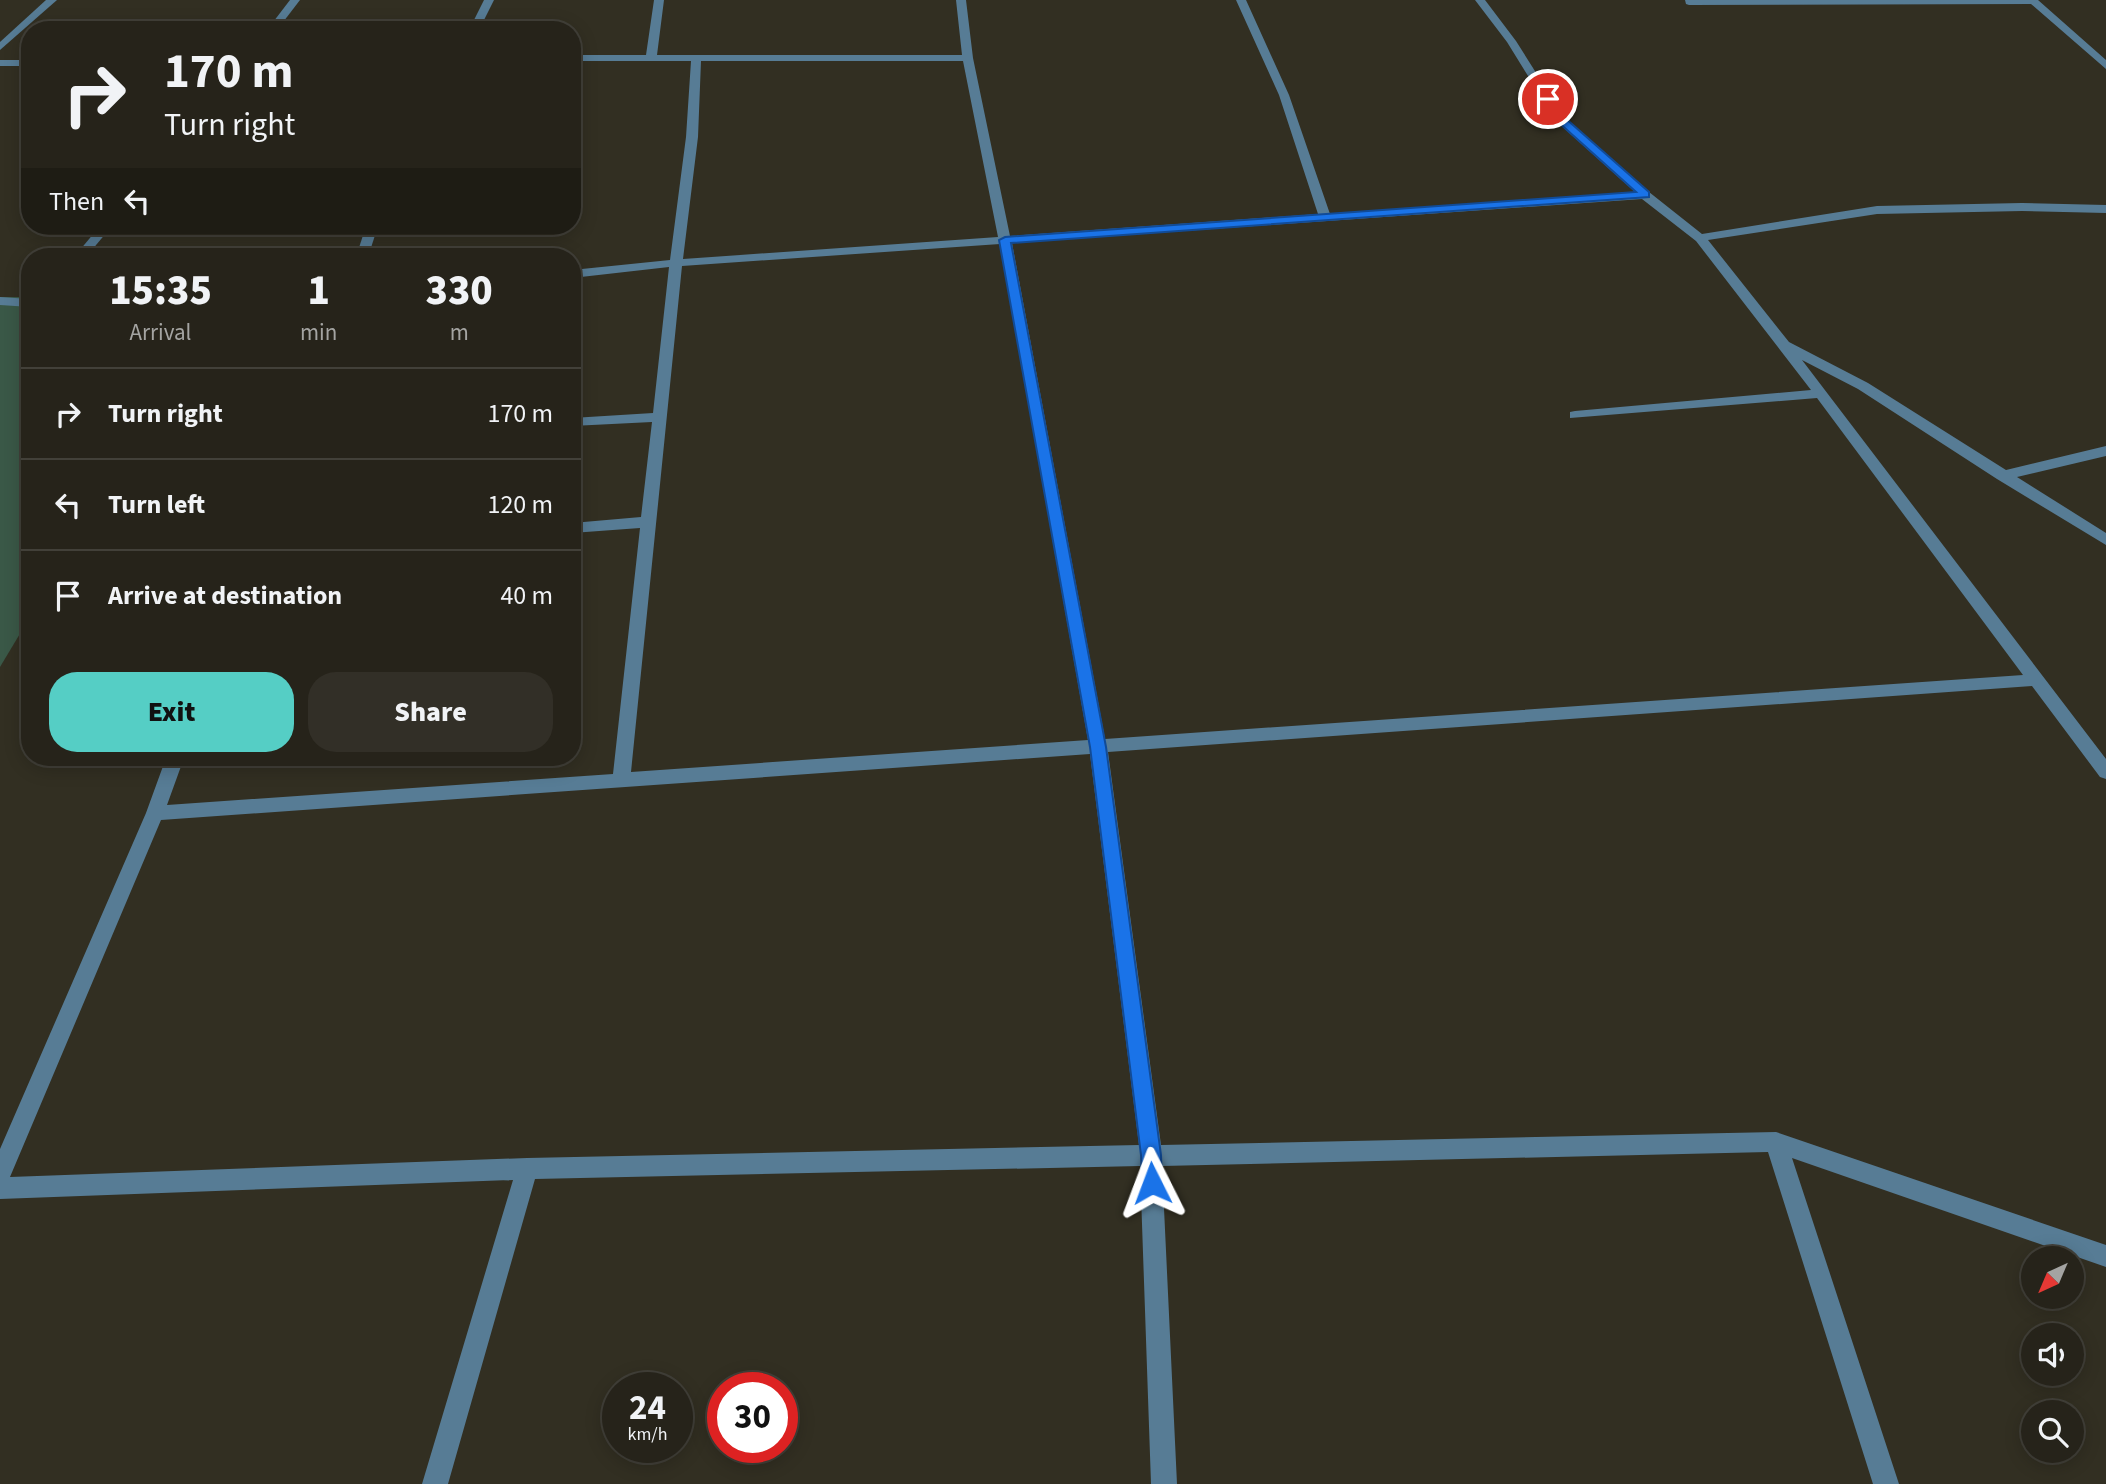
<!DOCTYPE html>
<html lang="en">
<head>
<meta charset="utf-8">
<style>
  body { margin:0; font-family:"Source Sans 3",sans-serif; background:#322f27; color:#f1f3f6; height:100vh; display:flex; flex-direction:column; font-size:26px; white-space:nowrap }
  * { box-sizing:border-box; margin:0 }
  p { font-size:23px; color:#a4a4a2 }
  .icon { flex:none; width:38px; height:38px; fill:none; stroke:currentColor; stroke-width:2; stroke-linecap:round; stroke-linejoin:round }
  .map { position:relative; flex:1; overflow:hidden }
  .drawer { position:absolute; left:21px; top:248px; width:560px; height:518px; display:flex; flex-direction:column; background:#26231a; border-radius:28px; box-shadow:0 4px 18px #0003,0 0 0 2px #424039 }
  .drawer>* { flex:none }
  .banner { position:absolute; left:21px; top:21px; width:560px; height:214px; border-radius:28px; box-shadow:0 4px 18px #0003,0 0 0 2px #424039; background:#26231a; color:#f1f3f6; overflow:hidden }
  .needle { width:46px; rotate:224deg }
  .controls { position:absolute; left:2021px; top:1246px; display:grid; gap:14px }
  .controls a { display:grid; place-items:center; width:63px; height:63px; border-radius:50%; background:#26231a; box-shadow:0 4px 18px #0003,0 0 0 2px #424039; font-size:35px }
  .speed { position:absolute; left:602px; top:1372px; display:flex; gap:14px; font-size:35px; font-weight:700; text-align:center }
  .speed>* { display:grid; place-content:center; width:91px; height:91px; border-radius:50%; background:#26231a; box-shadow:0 4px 18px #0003,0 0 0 2px #424039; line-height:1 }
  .speed small { font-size:18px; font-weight:400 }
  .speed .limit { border:10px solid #d22; background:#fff; color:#111 }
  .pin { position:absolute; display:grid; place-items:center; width:60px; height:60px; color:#fff; margin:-30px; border:4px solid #fff; border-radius:50%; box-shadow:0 2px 7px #0007 }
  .me { position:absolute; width:77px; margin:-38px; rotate:357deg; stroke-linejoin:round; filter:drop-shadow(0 0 5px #0008) }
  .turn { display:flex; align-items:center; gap:24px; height:147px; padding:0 28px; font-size:32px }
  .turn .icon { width:91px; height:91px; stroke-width:2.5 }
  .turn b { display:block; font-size:49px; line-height:60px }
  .then { display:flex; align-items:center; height:66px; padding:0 28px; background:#0003; gap:14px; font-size:26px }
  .eta { display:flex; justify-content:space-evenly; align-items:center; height:119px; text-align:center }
  .eta b { font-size:42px; font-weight:800; line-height:49px }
  .action { display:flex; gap:14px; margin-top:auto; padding:14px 28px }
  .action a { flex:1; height:80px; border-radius:28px; background:#55cec5; color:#111; font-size:28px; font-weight:800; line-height:80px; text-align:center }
  .action a+a { background:#322f27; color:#f1f3f6 }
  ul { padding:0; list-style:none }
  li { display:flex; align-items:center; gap:21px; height:91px; padding:0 28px; border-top:2px solid #424039 }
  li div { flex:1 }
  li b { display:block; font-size:26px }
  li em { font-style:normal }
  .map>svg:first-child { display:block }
  .green { fill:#3a5847 }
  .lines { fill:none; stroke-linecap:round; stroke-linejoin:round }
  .minor { fill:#577c95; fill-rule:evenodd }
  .route { fill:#1a73e8; stroke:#114b97; stroke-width:2 }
</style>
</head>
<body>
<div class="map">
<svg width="2106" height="1484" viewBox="0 0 2106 1484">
  <rect width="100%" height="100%" fill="#322f22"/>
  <polygon class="green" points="0,297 30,297 30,617 0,667"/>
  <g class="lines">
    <g class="minor">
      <polygon points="46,0 57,0 0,50 0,42"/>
      <polygon points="290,0 300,0 277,30 267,30"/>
      <polygon points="484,0 494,0 479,30 469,30"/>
      <path d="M654,0H664L657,55H962L956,0H966L973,58L1010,236L1318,214L1279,95L1236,0H1246L1289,95L1330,214L1635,192L1556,121L1507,42L1475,0H1485L1516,41L1564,117L1649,192L1702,234L1877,206L2022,203L2106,205V213L2022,211L1877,214L1708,240L1789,342L1868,383L2006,470L2106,446V456L2017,477L2106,533V545L1997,479L1858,389L1802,360L2106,759V779L2100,777L2032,686L1108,752L1161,1145L1776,1132L2106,1245V1267L1792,1158L1899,1484H1873L1768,1152L1162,1166L1177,1484H1151L1140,1166L535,1179L448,1484H422L513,1180L0,1199V1149L146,813L166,758H184L167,805L613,774L640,528L572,533V523L641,517L652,422L572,426V418L653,413L669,267L572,278V270L670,260L686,137L691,61H572V55H646ZM701,61H963L998,237L683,259L698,137ZM1642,199L1696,241L1811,390L1575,411L1570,412V418L1817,398L2023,675L1105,739L1012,243ZM1000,244L1088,740L631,772L682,266ZM1090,754L1139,1145L527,1158L10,1177L161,820Z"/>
      <polygon points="1685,0 2038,0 2106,60 2106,69 2031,4 1689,5 1686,4"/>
      <rect x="0" y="60" width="30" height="6"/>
      <polygon points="100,226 112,226 86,257 74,257"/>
      <polygon points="366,226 378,226 368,257 356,257"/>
      <polygon points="0,297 30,299 30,307 0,305"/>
    </g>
  </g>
  <polygon class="route" points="1545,97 1552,97 1564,117 1649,192 1649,197 1011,243 1106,747 1161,1155 1162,1183 1159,1190 1152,1192 1145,1190 1142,1183 1141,1155 1090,747 999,240 1005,237 1636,192 1557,121 1543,99"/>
</svg>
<div class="controls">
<a><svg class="needle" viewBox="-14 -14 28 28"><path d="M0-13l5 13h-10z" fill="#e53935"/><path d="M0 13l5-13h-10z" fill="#a4a4a2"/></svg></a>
<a><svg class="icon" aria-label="sound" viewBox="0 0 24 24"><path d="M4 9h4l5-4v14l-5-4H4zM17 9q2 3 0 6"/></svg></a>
<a><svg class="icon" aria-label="search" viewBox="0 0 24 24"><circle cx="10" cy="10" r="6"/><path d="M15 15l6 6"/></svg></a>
</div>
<div class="speed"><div>24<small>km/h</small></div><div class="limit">30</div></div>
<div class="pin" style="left:1548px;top:99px;background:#d93025"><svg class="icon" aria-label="arrive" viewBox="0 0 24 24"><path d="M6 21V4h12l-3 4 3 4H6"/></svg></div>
<svg class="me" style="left:1152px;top:1183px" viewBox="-20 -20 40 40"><path d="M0-17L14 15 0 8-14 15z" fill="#1a73e8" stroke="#fff" stroke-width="4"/></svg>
<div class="banner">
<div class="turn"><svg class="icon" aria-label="right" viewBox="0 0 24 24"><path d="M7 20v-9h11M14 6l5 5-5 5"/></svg><div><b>170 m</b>Turn right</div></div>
<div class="then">Then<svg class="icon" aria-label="left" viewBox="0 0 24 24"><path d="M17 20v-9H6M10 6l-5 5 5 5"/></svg></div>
</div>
<section class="drawer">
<div class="eta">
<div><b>15:35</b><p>Arrival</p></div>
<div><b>1</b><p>min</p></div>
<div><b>330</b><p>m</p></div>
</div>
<ul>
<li><svg class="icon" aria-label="right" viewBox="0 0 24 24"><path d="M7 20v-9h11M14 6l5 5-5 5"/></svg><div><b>Turn right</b></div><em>170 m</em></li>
<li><svg class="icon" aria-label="left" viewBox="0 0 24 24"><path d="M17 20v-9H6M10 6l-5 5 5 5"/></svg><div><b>Turn left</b></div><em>120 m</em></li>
<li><svg class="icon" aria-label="arrive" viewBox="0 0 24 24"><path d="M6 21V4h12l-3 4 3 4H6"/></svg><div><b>Arrive at destination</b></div><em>40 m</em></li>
</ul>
<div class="action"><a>Exit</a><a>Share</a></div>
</section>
</div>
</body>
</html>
